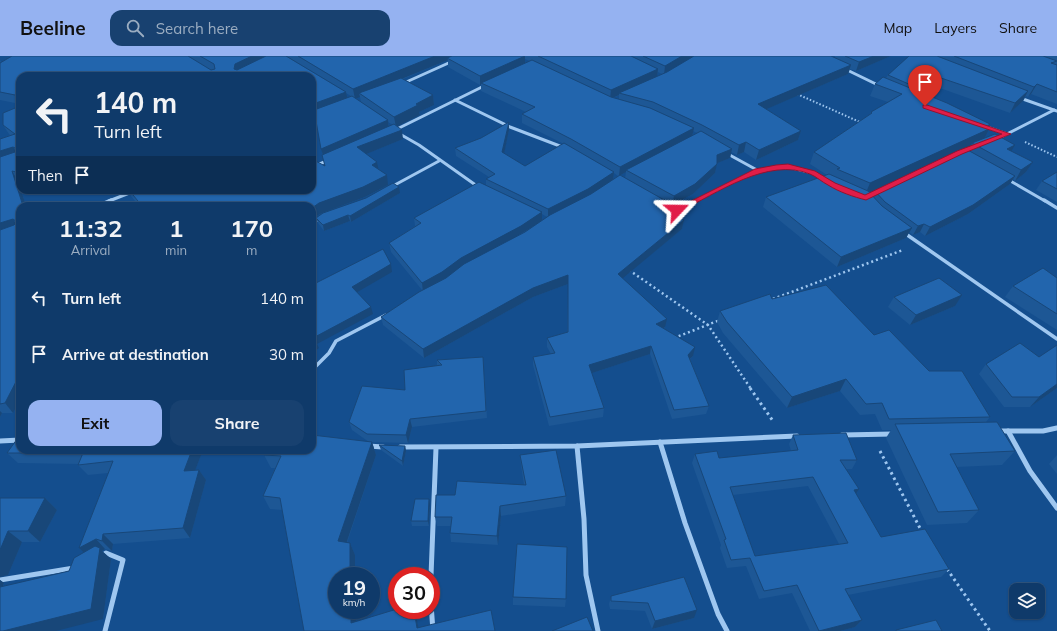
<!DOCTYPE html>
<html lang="en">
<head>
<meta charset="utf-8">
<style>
  body { margin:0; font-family:Mulish,sans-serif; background:#184170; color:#f1f3f6; height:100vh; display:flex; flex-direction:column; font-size:15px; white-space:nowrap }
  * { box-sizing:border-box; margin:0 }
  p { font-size:13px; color:#9badc1 }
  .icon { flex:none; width:22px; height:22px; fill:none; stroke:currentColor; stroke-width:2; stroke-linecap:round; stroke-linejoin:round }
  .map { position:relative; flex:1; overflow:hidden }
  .details { position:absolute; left:16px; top:146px; width:300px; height:252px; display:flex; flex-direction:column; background:#0f3a6a; border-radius:12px; box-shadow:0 1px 3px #0004,0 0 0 1px #2f547e }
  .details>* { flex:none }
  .banner { position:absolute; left:16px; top:16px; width:300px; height:122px; border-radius:12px; box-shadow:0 1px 3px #0004,0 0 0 1px #2f547e; background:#0f3a6a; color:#f1f3f6; overflow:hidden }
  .buttons { position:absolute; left:1009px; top:527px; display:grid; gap:8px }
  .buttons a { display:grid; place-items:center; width:36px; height:36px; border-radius:8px; background:#0f3a6a; box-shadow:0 1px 3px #0004,0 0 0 1px #2f547e; font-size:20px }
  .speed { position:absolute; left:328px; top:511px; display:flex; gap:8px; font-size:20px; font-weight:700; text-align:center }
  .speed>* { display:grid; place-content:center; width:52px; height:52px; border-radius:50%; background:#0f3a6a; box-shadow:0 1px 3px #0004,0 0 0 1px #2f547e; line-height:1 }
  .speed small { font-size:10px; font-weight:400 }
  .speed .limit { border:6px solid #d22; background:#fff; color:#111 }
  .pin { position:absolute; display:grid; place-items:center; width:34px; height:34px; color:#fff; margin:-41px -17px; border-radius:50% 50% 50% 0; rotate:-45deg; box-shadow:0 0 4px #0007 }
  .pin .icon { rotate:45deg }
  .me { position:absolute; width:44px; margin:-22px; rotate:67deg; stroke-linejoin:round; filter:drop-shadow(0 0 3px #0008) }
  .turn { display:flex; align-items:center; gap:14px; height:84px; padding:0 12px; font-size:18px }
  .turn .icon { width:52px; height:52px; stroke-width:2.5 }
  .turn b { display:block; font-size:28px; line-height:34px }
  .then { display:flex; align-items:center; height:38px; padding:0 12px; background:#0003; gap:8px; font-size:15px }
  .eta { display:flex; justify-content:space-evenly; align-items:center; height:68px; text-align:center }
  .eta b { font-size:24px; font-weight:700; line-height:28px }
  .primary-button { display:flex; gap:8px; margin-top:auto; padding:8px 12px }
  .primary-button a { flex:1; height:46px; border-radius:12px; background:#95b2f1; color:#111; font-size:16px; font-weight:700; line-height:46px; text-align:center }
  .primary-button a+a { background:#184170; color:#f1f3f6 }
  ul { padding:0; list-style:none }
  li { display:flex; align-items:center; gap:12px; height:56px; padding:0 12px }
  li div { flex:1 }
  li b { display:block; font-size:15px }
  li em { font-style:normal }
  header { display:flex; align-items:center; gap:24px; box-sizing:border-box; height:56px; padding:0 20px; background:#95b2f1; color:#111 }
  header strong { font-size:19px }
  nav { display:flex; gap:22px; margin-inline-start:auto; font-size:14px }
  .search { width:280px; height:36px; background:#184170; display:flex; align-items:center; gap:10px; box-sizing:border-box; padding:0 14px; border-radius:12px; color:#9badc1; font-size:15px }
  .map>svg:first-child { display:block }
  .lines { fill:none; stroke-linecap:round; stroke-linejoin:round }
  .path-far2 { stroke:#9fc7f0; stroke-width:2; stroke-dasharray:1.5 2; stroke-linecap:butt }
  .path-far1 { stroke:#9fc7f0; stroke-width:2.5; stroke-dasharray:2 3; stroke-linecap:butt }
  .path { stroke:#9fc7f0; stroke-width:3; stroke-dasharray:2.5 3.5; stroke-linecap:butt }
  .minor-far2 { stroke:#9fc7f0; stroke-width:3 }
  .minor-far1 { stroke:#9fc7f0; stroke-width:3.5 }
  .minor { stroke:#9fc7f0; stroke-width:5 }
  .wall { fill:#1d5795; fill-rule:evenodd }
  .shaded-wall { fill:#184779 }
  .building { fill:#2265ad; stroke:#184779; fill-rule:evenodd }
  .route { fill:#e11d48; stroke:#92132f }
</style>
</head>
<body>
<header>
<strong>Beeline</strong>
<div class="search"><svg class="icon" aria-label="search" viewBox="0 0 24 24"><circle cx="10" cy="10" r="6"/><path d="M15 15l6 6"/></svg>Search here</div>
<nav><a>Map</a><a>Layers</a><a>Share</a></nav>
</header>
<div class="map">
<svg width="1057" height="575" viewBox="0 0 1057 575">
  <rect width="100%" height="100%" fill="#144e8e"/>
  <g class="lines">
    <g class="path-far2">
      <polyline points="797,38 862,67"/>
      <polyline points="1025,86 1057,101"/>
    </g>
    <g class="path-far1">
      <polyline points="629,214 708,269 751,333"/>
      <polyline points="773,243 903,194"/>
      <polyline points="674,282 720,264"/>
    </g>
    <g class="path">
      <polyline points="750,332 773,365"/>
      <polyline points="880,395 922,476"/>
      <polyline points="947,513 990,575"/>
    </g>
    <g class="minor-far2">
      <polyline points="845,13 880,30"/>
      <polyline points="404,27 453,5"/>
      <polyline points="1020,42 1057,55"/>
      <polyline points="455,44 510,71 565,92"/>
      <polyline points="984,70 1007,78"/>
      <polyline points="395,74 486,29"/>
      <polyline points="398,77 419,89 477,130"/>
      <polyline points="997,83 1054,54"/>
      <polyline points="726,97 757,114 788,111 813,117 824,123"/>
      <polyline points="315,110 329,104"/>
      <polyline points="1007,123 1045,145"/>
      <polyline points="391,131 439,105"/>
      <polyline points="109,145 137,134"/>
      <polyline points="695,145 757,114"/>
    </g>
    <g class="minor-far1">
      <polyline points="1044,144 1057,152"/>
      <polyline points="97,150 111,144"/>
      <polyline points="673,153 682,152 697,144"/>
      <polyline points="312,167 320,162"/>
      <polyline points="903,176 1057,283"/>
      <polyline points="312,314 329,297 336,285 386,259"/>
    </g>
    <g class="minor">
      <polyline points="998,375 1043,375 1057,372"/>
      <polyline points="1008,375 1030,415 1057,452"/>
      <polyline points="842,379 893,378"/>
      <polyline points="0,385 20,384"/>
      <polyline points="660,386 685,467 718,558 727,575"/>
      <polyline points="368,390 383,391"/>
      <polyline points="577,390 584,463 586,519 598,575"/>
      <polyline points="400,391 577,390 797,380"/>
      <polyline points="102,500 106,497 123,504 105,575"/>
      <polyline points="431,520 436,392"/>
      <polyline points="0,524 74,512"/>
      <polyline points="431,548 433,575"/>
    </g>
  </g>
  <g class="wall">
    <path d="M12,0H831L835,2V0H891L856,15L850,13L848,18L766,53L801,75L798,84L756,104L744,96L737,99L731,96L730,102L717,107L715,117L693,138L672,149L666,146V147L678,154L676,160L684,164L682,173L622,222L665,271L663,273L693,300L690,303L709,350L706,358L672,363L650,298L592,317L604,352L603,361L549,370L533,309V301L551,298L547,291V282L567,276L568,228L533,241L424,302L383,269L381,261L422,234L391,196L389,187L415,170L414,162L486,129V123L489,121L456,100L455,92L509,74L504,97L525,110L564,88L522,67V58L526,56L481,35V29H480L448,11V4L403,23L433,39L434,49L419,56L420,59L397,70L403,83L366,98L379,113L388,129L365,141L322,157L313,162L312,161V150H139L131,140L128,134L127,135L126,134H312L325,110L312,46L20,20V48L0,44V4L1,6ZM525,3L530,5L525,7ZM658,16L662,18L657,20ZM346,37L351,40L347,42ZM619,39V43L613,42L618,40ZM360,41L361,46L356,42ZM388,66L393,69L389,70ZM693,75L697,77L693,79ZM626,116L625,122L621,119ZM614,117L618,120L613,123ZM542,158L547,161L542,165Z"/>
    <path d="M909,0H1057V48L1031,38L1028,41L1026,40L1023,45L1010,57L937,31L933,41L990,68L987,72L984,83L1011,95L1033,106L1026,116L1015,125L1013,123L1010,128L968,158L925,180L920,176L913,179L909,176L906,182L837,211L763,151L766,141L827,119L810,108L814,96L870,58L871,56L888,46L870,40L875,28L886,22L888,19ZM971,90L969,94L966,92ZM874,135L872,139L870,137Z"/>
    <polygon points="20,50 20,125 18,125 20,131 20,134 21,134 26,150 20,150 13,357 2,357 0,361 0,83 10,79 9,78 3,69"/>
    <polygon points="1057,116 1057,146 1036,134 1042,125"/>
    <polygon points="400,137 351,166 350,165 324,175 318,167 316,162"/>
    <polygon points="1057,222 1057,274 1005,241 1013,230"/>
    <polygon points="894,241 955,250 910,269 888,251"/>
    <polygon points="772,243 874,279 929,315 990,361 986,366 1015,395 1002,409 956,411 979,454 967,467 927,469 886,382 891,374 882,374 875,358 860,359 840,335 787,352 723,277 717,266 720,255"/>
    <polygon points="483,301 487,362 412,371 408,387 370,386 372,386 376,399 347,487 350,487 355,499 355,520 337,520 337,554 356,554 356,566 397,554 414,554 418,571 495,575 304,575 282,454 270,453 263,440 275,412 271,412 264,399 369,386 352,374 349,366 405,334 437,310 437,304"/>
    <polygon points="986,308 1057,332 1030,351 1004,351 979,318"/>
    <path d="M793,379L857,404L852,413H846L856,438L881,481L949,513L941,521L848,539L862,564L855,571L840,575H810L792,537L759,543L746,510L727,512L720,492L721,489L692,407L695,398L719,402L791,395L789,388ZM808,430L839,488L755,500L733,439Z"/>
    <polygon points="379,389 405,390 406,395 403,410 381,394"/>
    <polygon points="203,394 195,414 199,414 206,424 190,482 113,488 112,495 105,493 102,495 111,503 103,563 0,575 0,524 4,527 3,531 69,515 84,496 79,492 108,417 88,419 78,409 79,408 18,407 7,397"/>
    <polygon points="520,399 566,440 565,450 501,460 498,489 451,486 450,477 451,470 437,470 435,461 455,439 524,429 521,409"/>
    <polygon points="1057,399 1057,418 1049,408"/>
    <polygon points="0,442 45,442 57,454 40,486 22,486 8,519"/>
    <polygon points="429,443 430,448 429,470 412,470 411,465"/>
    <polygon points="684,521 694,562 652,573 645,555 610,553 609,548 611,540"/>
    <polygon points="513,541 566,543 565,551 513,549"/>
  </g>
  <g class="shaded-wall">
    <polygon points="252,0 272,0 237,20 234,13 235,8"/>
    <polygon points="435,0 458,0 447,2 448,4 362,39 359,37 360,41 355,43 353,33"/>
    <polygon points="525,0 525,9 481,27 481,29 480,29 480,20"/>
    <polygon points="682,0 696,0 664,19 665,10"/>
    <polygon points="874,0 891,0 856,15 859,6"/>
    <polygon points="851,9 848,18 755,58 758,48"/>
    <polygon points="658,13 657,22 619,37 619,39 610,43 611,34"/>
    <polygon points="1037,28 1031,38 1028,41 1034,31"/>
    <polygon points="1028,35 1023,45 1010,57 1015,47"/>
    <polygon points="346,36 348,45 315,58 313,48"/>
    <polygon points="433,39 434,49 419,56 420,59 396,71 394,61 416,48"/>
    <polygon points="388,64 389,74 324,102 321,93"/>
    <polygon points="509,66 509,74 503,103 502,96"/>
    <polygon points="990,68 986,74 989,73 983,85 972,87 971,90 865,139 870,127 986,71"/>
    <polygon points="694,72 692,81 626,114 626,116 619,120 620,111"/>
    <polygon points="402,74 403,83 359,101 357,91"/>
    <polygon points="801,75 798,84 756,104 759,94"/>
    <polygon points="746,86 744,96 737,99 739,89"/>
    <polygon points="1015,89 1009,99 1007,93"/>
    <polygon points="13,91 19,100 0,107 0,95"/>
    <polygon points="732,93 730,102 715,108 717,99"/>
    <polygon points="377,106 379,116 372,109"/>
    <polygon points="1033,106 1026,116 1015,125 1021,114"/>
    <polygon points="717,108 715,117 693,138 672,149 674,140"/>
    <polygon points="12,115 18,125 20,131 20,134 21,134 26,150 23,150"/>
    <polygon points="614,116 613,124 587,141 548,161 548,153"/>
    <polygon points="387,119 388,129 365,141 322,157 313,162 312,157 312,152 319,147"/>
    <polygon points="1015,120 1010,128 968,158 925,180 930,171"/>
    <polygon points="399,131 400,137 351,166 350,160"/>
    <polygon points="678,154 676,163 672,158"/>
    <polygon points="542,156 542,165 443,225 423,236 422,227 461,202"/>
    <polygon points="348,159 350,165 324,175 323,169"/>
    <polygon points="13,163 19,173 0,179 0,167"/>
    <polygon points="684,164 682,173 617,227 618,218"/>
    <polygon points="924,168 920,176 913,179 918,170"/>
    <polygon points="912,172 906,182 837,211 841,201"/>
    <polygon points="391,208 392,216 354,238 352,231"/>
    <polygon points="568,219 568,228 533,241 424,302 423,293 533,232"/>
    <polygon points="962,239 955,250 910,269 916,259"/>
    <polygon points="371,251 373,258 317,288 319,292 312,297 313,282"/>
    <polygon points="667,263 665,271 654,277 656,268"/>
    <polygon points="651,290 650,298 589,318 589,309"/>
    <polygon points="695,291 693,300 685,307 688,299"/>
    <polygon points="20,318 20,343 13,357 5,347"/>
    <polygon points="846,323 840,335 787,352 792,341"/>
    <polygon points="1057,328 1057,332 1030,351 1039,341"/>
    <polygon points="0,355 2,357 0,361"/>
    <polygon points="410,363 412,371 408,387 406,379"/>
    <polygon points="372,386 376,399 343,497 338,485"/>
    <polygon points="405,390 406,395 403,410 402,405"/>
    <polygon points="192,394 203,394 191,425 184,415"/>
    <polygon points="199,414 206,424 190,482 183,472"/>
    <polygon points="859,433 853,442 854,434"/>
    <polygon points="45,442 57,454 40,486 28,475"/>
    <polygon points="429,443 430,448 429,470 428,465"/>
    <polygon points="500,450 501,460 498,489 497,480"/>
    <polygon points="8,475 22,486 8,519 0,521 0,494"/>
    <polygon points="103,478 113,488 112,495 102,485"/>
    <polygon points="96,483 105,493 102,495 111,503 103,563 56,575 3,575 90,502 79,492"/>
    <polygon points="350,487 355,499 355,520 350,520"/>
    <polygon points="0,524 4,527 0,537"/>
    <polygon points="351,554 356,554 356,575 351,567"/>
    <polygon points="414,554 416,559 419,575 417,572"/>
    <polygon points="697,554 694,562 652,573 655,565"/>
    <polygon points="862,564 855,571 840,575 819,575"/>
  </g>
  <g class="building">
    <polygon points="12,0 188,0 211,14 215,13 214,8 200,0 252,0 235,8 234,13 237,14 266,0 286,0 346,36 313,48 312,44 312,20 20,20 20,40 0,36 0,7"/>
    <polygon points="298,0 435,0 353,33"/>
    <polygon points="452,0 525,0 480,20 447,2"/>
    <polygon points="538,0 631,0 658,13 611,34"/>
    <polygon points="643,0 682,0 665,10"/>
    <polygon points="694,0 831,0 851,9 758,48 801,75 759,94 746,86 739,89 702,69 653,46 619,37 667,16"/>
    <polygon points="845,0 874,0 859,6"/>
    <polygon points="909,0 937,0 1028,35 1015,47 941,22 934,39 888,19"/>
    <polygon points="954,0 1043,0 1057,5 1051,7 1057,9 1057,36 1037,28 1034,31"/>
    <polygon points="532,4 611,41 650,52 694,72 620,111 571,83 522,58 535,51 481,27"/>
    <polygon points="883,21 947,47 990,68 986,71 989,73 870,127 839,114 837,113 840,112 814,96 872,57 871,56 902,38 875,28"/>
    <polygon points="401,22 433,39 416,48 418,49 394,61 359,37"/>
    <polygon points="352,40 388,64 321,93 314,54"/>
    <polygon points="20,50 20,117 12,115 23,150 20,150 20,318 5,347 0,348 0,174 14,169 17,166 13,163 0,167 0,101 15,96 17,93 13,91 0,95 0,83 15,78 3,69 3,57"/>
    <polygon points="509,66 502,96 525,110 564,87 614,116 588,133 548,153 486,123 495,118 455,92 481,82"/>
    <polygon points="394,68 402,74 357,91 377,106 372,109 387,119 363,131 319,147 312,152 312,150 142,150 129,134 312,134 312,103 325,110 322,99"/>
    <polygon points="701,75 732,93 717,99 717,108 695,128 674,140 626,114"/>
    <polygon points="995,78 1015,89 1007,93 1033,106 1021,114 972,87"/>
    <polygon points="964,92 1015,120 973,149 930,171 924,168 918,170 885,146 874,134"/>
    <polygon points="1057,116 1057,133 1042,125"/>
    <polygon points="829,118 868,135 882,150 912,172 841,201 766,141"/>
    <polygon points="620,119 666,145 664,146 678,154 672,158 684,164 618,218 667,263 656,268 695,291 688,299 709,350 674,354 651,290 589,309 604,352 550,361 533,301 555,297 547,282 568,276 568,219 533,232 423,293 381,261 419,236 446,222 464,208 525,176 550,159 591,138"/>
    <polygon points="479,126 542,156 521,170 461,202 442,216 422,227 389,187 421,167 414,162"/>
    <polygon points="393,127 399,131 350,160 348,159 323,169 316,162 323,157 366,142"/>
    <polygon points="383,193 391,208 352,231 371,251 313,282 316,285 312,288 312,229"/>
    <polygon points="1043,212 1057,222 1057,258 1013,230"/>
    <polygon points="939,222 962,239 916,259 894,241"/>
    <polygon points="826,229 874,279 889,274 929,315 962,315 990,361 889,363 882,347 866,348 846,323 792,341 727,266 720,255 770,238 772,243"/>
    <polygon points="1020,287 1039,301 1057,289 1057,328 1039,341 1012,341 986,308"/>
    <polygon points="483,301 486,355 410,363 406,379 367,378 349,366 362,330 405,334 404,314 442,309 437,304"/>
    <polygon points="997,366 1015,395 950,398 979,454 938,456 895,368"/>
    <path d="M846,377L857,404H840L859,433L854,434L881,481L925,473L949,513L845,533L862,564L819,575L797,529L764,535L750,502L731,504L724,484L726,483L695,398L717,395L719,402L798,394L793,379ZM813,421L848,487L755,500L730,431Z"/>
    <polygon points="20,379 20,394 192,394 184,415 199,414 183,472 103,478 102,485 96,483 79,492 113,405 78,409 83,397 7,397"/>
    <polygon points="312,379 372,386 338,485 350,487 350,520 337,520 337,554 351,554 351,567 397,553 397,554 414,554 417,572 491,554 495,575 304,575 280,442 263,440 281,400 264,399 266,394 312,394"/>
    <polygon points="379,389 405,390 402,405"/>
    <polygon points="556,394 566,440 500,450 497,480 450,477 452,461 435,461 436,439 455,439 457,425 526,429 520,399"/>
    <polygon points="0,442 45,442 28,475 8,475 0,494"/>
    <polygon points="415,443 429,443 428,465 411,465"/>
    <polygon points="517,488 567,491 566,543 513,541"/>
    <polygon points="95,490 100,492 91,553 3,575 0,575 0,531 69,515 74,502"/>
    <polygon points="684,521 697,554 655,565 648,547 611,545 611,540"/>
    <polygon points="587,561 593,575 552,575"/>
    <polygon points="936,564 942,575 896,575 896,574"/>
  </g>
  <path class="route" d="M923,49H927L1011,78L962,98L866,144C854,141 839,136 828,129C822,126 817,121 810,118C768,101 717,137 679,156L673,154L755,113L776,109L788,108L815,115L835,127L865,139L957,95L1002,78L923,52Z"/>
</svg>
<div class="buttons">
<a><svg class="icon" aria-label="layers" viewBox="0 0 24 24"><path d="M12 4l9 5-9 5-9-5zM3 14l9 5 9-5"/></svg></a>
</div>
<div class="speed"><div>19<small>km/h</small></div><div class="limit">30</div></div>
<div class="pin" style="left:925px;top:50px;background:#d93025"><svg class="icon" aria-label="arrive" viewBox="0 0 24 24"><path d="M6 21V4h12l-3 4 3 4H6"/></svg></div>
<svg class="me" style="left:677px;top:154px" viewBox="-20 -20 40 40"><path d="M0-17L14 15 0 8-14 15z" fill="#e11d48" stroke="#fff" stroke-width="4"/></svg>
<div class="banner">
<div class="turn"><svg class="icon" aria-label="left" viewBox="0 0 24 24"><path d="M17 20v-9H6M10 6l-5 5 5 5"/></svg><div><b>140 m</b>Turn left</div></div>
<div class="then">Then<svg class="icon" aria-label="arrive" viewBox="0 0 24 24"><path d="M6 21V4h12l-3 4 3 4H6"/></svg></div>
</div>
<section class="details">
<div class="eta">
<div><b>11:32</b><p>Arrival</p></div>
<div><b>1</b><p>min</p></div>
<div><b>170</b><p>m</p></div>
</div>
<ul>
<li><svg class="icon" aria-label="left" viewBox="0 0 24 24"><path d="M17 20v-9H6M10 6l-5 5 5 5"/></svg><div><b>Turn left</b></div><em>140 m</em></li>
<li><svg class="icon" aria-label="arrive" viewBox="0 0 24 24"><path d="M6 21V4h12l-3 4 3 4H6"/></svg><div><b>Arrive at destination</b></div><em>30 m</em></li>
</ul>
<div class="primary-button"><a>Exit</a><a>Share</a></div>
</section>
</div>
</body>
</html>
